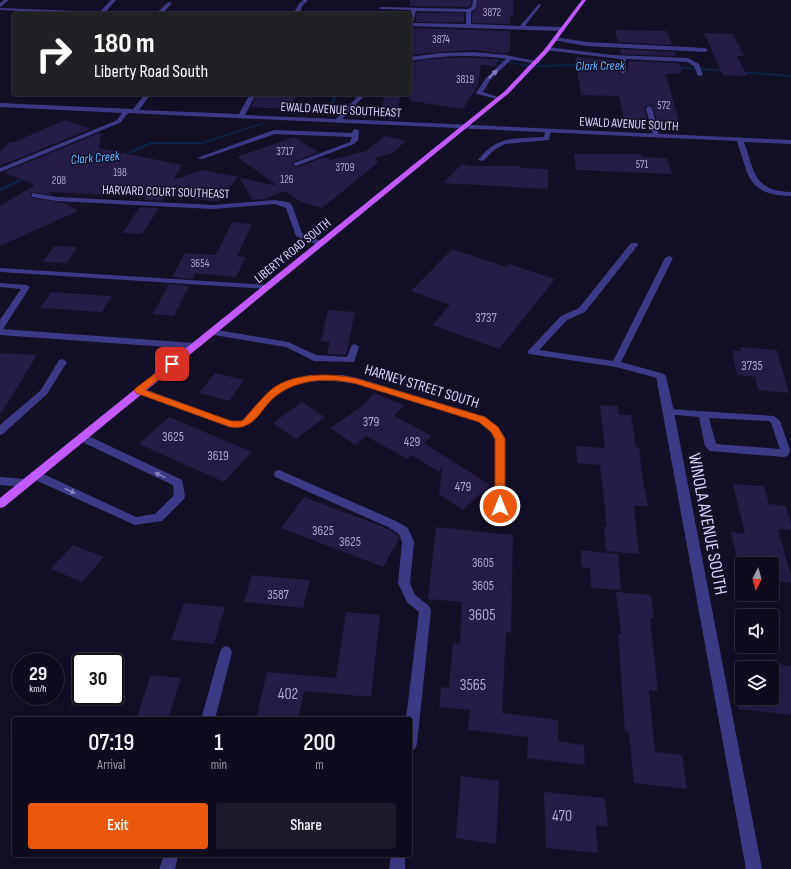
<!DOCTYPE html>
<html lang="en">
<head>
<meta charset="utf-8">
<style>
  body { margin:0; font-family:"Sofia Sans Condensed",sans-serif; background:#1c1929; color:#f1f3f6; height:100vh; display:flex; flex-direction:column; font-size:15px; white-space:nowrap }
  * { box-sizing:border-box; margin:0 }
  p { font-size:13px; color:#9b9ba3 }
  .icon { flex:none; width:22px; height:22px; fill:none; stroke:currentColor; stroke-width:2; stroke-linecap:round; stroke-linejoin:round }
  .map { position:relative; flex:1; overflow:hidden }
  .sheet { position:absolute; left:12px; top:717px; width:400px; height:140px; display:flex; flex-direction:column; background:#0e0b1c; border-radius:4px; box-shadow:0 4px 16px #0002,0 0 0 1px #2e2b3b }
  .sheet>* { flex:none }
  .top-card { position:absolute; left:12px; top:12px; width:400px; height:84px; border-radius:4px; box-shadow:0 4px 16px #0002,0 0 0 1px #2e2b3b; background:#202124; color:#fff; overflow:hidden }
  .needle { width:26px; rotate:186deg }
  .buttons { position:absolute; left:735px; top:557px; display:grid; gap:8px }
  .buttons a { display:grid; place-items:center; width:44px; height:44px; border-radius:4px; background:#0e0b1c; box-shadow:0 4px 16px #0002,0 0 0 1px #2e2b3b; font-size:20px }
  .speed { position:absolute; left:12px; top:653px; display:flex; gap:8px; font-size:20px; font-weight:700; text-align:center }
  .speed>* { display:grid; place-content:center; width:52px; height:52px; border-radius:50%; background:#0e0b1c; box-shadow:0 4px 16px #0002,0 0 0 1px #2e2b3b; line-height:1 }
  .speed small { font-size:10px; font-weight:400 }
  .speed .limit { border:2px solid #111; border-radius:6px; background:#fff; color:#111 }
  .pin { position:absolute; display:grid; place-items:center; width:34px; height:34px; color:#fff; margin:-17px; border-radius:8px; box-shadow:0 2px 6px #0006 }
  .me { position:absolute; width:44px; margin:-22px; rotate:0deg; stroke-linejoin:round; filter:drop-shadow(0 0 3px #0008) }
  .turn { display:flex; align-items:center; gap:14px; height:84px; padding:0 16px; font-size:18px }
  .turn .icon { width:52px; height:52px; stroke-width:2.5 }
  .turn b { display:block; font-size:28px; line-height:34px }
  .eta { display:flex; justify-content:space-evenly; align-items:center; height:68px; text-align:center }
  .eta b { font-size:24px; font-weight:600; line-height:28px }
  .button { display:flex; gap:8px; margin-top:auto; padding:8px 16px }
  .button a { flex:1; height:46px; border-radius:4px; background:#ea580c; color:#fff; font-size:16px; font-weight:600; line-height:46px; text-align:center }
  .button a+a { background:#1c1929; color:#f1f3f6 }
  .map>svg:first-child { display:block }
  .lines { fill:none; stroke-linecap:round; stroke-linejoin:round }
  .stream { fill:#0c2248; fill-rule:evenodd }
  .building { fill:#241b47 }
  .lane { fill:#3d3a85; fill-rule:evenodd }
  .street { fill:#3d3a85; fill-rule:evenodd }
  .primary { fill:#c25bff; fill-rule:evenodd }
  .oneway { fill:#837fbc }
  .route { fill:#ea580c; stroke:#983908 }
  .labels { text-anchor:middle; stroke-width:3; stroke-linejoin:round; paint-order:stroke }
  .far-number-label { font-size:11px; fill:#aca6d1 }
  .far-water-label { font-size:13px; font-style:italic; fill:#62b6ff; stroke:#130f26 }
  .far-street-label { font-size:13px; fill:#d9d4ff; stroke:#130f26 }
  .number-label { font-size:13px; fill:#aca6d1 }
  .street-label { font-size:15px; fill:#d9d4ff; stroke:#130f26 }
  .near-number-label { font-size:16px; fill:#aca6d1 }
  .near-street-label { font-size:18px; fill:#d9d4ff; stroke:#130f26 }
</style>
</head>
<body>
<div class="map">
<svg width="791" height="869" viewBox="0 0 791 869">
  <rect width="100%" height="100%" fill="#130f26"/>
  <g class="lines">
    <g class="stream">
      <polygon points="410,58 438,59 440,60 438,61 410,60"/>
      <polygon points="490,60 509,61 529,65 584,64 586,65 584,66 529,67 509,63 489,62 488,61"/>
      <polygon points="672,66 728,70 730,71 728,72 673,68 671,67"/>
      <polygon points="738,71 791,75 791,77 739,73 738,73"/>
      <polygon points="334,94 338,94 333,105 293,114 291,113 330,103"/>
      <polygon points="261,123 264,124 202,144 151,144 121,158 118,157 150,142 202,142"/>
      <polygon points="29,175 32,176 0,191 0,188"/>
    </g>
  </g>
  <g class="building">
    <polygon points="410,0 471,0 471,6 468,7 410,6"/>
    <polygon points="478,0 513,0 513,16 510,16 510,24 472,23 472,13 477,8"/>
    <polygon points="417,13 464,13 464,22 415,22"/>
    <polygon points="410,28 510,31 510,52 506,52 506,54 474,50 441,52 410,55"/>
    <polygon points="615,30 667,31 672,45 618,42"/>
    <polygon points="704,33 733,34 744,56 737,56 747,76 723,75"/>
    <polygon points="620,49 674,52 676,56 621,54"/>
    <polygon points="575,57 618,61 618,72 622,75 628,72 628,61 679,63 682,73 666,74 680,126 658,124 653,108 650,105 645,107 648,124 625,123 619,96 581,95"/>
    <polygon points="442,58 474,58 497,59 497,66 481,65 478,85 463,109 410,101 410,62"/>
    <polygon points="257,94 297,94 290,109 251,107"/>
    <polygon points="385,94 401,94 397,112 380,112"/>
    <polygon points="65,120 91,129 0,166 0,152 8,143 14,142"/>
    <polygon points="99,133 101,133 99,148 182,165 173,180 202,170 238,177 218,202 167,195 163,201 144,200 146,197 48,192 51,195 31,192 32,198 65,203 78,211 0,246 0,206 35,185 3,172"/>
    <polygon points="385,136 406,141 391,154 374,158 379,162 322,208 301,202 285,191 264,199 252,200 240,178 278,186 237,157 294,137 318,152 293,162 292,165 297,167 325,157 330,160 366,151"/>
    <polygon points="574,154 641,154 641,157 667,158 672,174 576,170"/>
    <polygon points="462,164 471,166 522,166 520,168 548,169 548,189 443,183"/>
    <polygon points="140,207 159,208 142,234 122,233"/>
    <polygon points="232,222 252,224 237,256 246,257 236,277 195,273 192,279 172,277 185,253 216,255"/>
    <polygon points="54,246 77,247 67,263 43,262"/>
    <polygon points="452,249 507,267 509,264 555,279 499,349 432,325 450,305 411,291"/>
    <polygon points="169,284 189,286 174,316 153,314"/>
    <polygon points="51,292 112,296 102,312 40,308"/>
    <polygon points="328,310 355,312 346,355 327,354 330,342 321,341"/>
    <polygon points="740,347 777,350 789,393 758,390 755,377 737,375 732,350 741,351"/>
    <polygon points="0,353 37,355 0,415"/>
    <polygon points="215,373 244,380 229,401 199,393"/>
    <polygon points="374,393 404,405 394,416 432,436 424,443 490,485 463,510 439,494 443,465 439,472 412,455 407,459 366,436 355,445 330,428 364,405"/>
    <polygon points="302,402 325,417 296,439 273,423"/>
    <polygon points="600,405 618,406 619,415 631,415 636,447 639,447 644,489 645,489 648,506 634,506 639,554 606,551 604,526 607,527 600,465 577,463 576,446 605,448"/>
    <polygon points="169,417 252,452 224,482 139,444"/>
    <polygon points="733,484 764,486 769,504 786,506 791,523 791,530 778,529 791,576 791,583 772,581 772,564 738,564 731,532 745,534"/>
    <polygon points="304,497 384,527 398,535 399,539 383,567 281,528"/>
    <polygon points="436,527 513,535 511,633 506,632 502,713 558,720 558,741 584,745 585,765 527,758 528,737 468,730 470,710 439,707 441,687 449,688 453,643 460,644 462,602 428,599"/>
    <polygon points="73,545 104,557 82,582 51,569"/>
    <polygon points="581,550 618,554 621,590 591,588 590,568 581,567"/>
    <polygon points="252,575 310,580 303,608 244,602"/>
    <polygon points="616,592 651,595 654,618 650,618 658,691 649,690 655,752 682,755 687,789 634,783 629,733 625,732 618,634 621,634"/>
    <polygon points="184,603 225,607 214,644 171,640"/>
    <polygon points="346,612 380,615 371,697 304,691 298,719 256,719 267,672 336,678"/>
    <polygon points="772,663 791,666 791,715 738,709 739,698 772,698"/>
    <polygon points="151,675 181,678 168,719 136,719"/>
    <polygon points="461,776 499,781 496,844 456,838"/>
    <polygon points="544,792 605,798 608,827 596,825 598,853 546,848"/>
  </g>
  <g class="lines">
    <g class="lane">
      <polygon points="111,0 116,0 104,14 98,14"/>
      <path d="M473,0H477L476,8L471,12V24L520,26L539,4L541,5L525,26L562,27L565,29L562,31L410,26L411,10L381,9L379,8L381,7L468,9L472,7ZM416,11L466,12V24L413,23Z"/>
      <polygon points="555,37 586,42 705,48 708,50 705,52 586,46 553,40 553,38"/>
      <polygon points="547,47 612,55 688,58 699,64 703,75 698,76 694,66 687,62 626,59 626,72 623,74 620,72 620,59 545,50 544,49"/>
      <polygon points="509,56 514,57 490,80 483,92 501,98 501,100 477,94 476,93 486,78"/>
      <polygon points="649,106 652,108 659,136 658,137 653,136 646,108"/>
      <path d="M548,129L551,131L549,140L505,144L494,150L483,161L478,160C498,135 514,139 544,137L545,131Z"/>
      <polygon points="631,243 637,243 638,245 585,312 567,320 539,350 613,361 665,258 669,256 673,258 621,362 664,374 666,376 664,378 661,379 616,367 529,354 527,352 529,350 561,316 579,308"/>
      <polygon points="0,268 267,285 271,287 267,289 0,272"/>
      <polygon points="0,283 26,285 30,287 3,329 1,329 194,343 198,346 194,349 0,335 0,320 21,289 0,287"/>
      <polygon points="211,329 288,342 316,355 347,357 352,345 355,344 359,347 354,362 314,361 286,347 208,334 207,332"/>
      <polygon points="62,359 67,362 47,394 4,433 0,435 0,425 41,390 59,360"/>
      <path d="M669,409L774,416L780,421L790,450L788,456L784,457L710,451L705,446L699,417L666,414L664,412ZM709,418L769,421L771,423L780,449L716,444Z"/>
      <polygon points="82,433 182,480 185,496 184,499 162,521 135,525 31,478 30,475 31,472 39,472 136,517 155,514 174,495 173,485 78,440 77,437 78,434"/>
    </g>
    <g class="street">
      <polygon points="4,0 9,0 0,7 0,3"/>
      <polygon points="303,0 308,0 303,5 299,14 293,14 299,4"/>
      <polygon points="168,2 172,3 164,12 152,14 160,10"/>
      <polygon points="0,8 101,12 104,14 0,10"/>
      <path d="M474,52L506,55L540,62L537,64C495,55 453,53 410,61V57L441,53Z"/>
      <path d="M145,94H151L139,110L239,114L250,94H256L245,115L336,119L360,94H366L342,119L791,140V144L744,142C755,172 753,191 791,192V196C747,195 749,176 737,141L128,113L121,122L117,124L0,172V168L113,122L117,120L122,113L0,107V103L133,109Z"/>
      <polygon points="354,129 359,130 358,140 354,144 296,166 294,165 294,163 350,142 352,137 275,134 202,159 197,158 274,130 352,133"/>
      <polygon points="32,193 57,197 213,205 275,200 288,202 292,205 302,233 325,243 324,245 318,245 296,236 286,208 275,204 213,209 57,201 32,197"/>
      <polygon points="661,373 666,376 674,412 762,869 746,869 656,376"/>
      <path d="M309,375H343L358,378L485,417L499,428L505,439V506L504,509L500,510L496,509L495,506V439L491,432L479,421L357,384C332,379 302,378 279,393C260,405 255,435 227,426L136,392L134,390L139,387L142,388L231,421H242L272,389Z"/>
      <polygon points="279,470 396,521 408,528 414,542 410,583 415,595 429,606 431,610 417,744 415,749 410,751 410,719 406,719 419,612 407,602 398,583 402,542 399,534 388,527 275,477 274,474 275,471"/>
      <polygon points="0,477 26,479 30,480 31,483 30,486 26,487 0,485"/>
      <polygon points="226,646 230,648 232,652 215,719 201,719 220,652 222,648"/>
      <polygon points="164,855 178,855 175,869 159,869"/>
      <polygon points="391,855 405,855 405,869 389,869"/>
    </g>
    <polygon class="primary" points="582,0 586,0 548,52 509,93 4,507 0,508 0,498 505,91 544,50"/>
  </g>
  <defs><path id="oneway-solid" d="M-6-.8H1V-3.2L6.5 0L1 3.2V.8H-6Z"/></defs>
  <g class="oneway">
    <use href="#oneway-solid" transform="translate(493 74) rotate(-43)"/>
    <use href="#oneway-solid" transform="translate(160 475) rotate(-154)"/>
    <use href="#oneway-solid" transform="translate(70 491) rotate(24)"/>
  </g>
  <path class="route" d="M172,361L175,362L176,364L175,366L145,390L231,421H242C252,411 261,398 272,389C294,372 333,373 358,379L485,417L498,427L505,439V506L503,508H496L495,506V439L491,432L479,422L357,384C332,378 302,378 280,393C260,405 258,431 230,427L136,393L134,390L136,388Z"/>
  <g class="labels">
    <g class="far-number-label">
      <text x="492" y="16">3872</text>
      <text x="441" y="43">3874</text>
      <text x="465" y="83">3819</text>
      <text x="664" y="109">572</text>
      <text x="285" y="155">3717</text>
      <text x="642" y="168">571</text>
      <text x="345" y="171">3709</text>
      <text x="120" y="176">198</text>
      <text x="287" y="183">126</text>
      <text x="59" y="184">208</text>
      <text x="200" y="267">3654</text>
    </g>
    <g class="far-water-label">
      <text transform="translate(600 65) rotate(-1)" y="5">Clark Creek</text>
      <text transform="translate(95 157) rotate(-5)" y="5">Clark Creek</text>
    </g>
    <g class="far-street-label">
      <text transform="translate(341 109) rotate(3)" y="5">EWALD AVENUE SOUTHEAST</text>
      <text transform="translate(629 123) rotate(3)" y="5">EWALD AVENUE SOUTH</text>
      <text transform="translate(166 191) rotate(2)" y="5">HARVARD COURT SOUTHEAST</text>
      <text transform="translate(292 250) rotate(-39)" y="5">LIBERTY ROAD SOUTH</text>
    </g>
    <g class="number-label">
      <text x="486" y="322">3737</text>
      <text x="752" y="370">3735</text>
      <text x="371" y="426">379</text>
      <text x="173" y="441">3625</text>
      <text x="412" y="446">429</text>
      <text x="218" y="460">3619</text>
      <text x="463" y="491">479</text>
      <text x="323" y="535">3625</text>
      <text x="350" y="546">3625</text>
      <text x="483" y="567">3605</text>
      <text x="483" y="590">3605</text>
      <text x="278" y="599">3587</text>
    </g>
    <g class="street-label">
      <text transform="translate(422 386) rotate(17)" y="5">HARNEY STREET SOUTH</text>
    </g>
    <g class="near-number-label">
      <text x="482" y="620">3605</text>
      <text x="473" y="690">3565</text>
      <text x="288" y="699">402</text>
      <text x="562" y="821">470</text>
    </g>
    <g class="near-street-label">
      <text transform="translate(708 524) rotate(79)" y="6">WINOLA AVENUE SOUTH</text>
    </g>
  </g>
</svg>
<div class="buttons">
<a><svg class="needle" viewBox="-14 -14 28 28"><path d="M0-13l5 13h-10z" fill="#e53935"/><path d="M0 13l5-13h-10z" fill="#9b9ba3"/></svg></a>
<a><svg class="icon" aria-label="sound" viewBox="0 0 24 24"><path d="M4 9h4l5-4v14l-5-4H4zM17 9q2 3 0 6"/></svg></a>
<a><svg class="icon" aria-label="layers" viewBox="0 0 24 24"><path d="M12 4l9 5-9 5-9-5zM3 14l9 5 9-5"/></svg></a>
</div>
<div class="speed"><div>29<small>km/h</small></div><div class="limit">30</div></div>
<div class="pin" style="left:172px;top:364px;background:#d93025"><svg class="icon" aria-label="arrive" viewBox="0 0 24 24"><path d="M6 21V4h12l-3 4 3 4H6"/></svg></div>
<svg class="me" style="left:500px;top:506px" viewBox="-20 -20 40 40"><circle r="17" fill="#ea580c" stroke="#fff" stroke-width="3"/><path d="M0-11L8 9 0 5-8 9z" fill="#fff"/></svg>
<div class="top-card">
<div class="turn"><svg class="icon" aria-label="right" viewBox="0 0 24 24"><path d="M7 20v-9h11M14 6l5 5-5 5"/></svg><div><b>180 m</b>Liberty Road South</div></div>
</div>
<section class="sheet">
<div class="eta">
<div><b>07:19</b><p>Arrival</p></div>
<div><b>1</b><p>min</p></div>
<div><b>200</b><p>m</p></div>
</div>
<div class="button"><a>Exit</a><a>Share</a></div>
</section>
</div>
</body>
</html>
